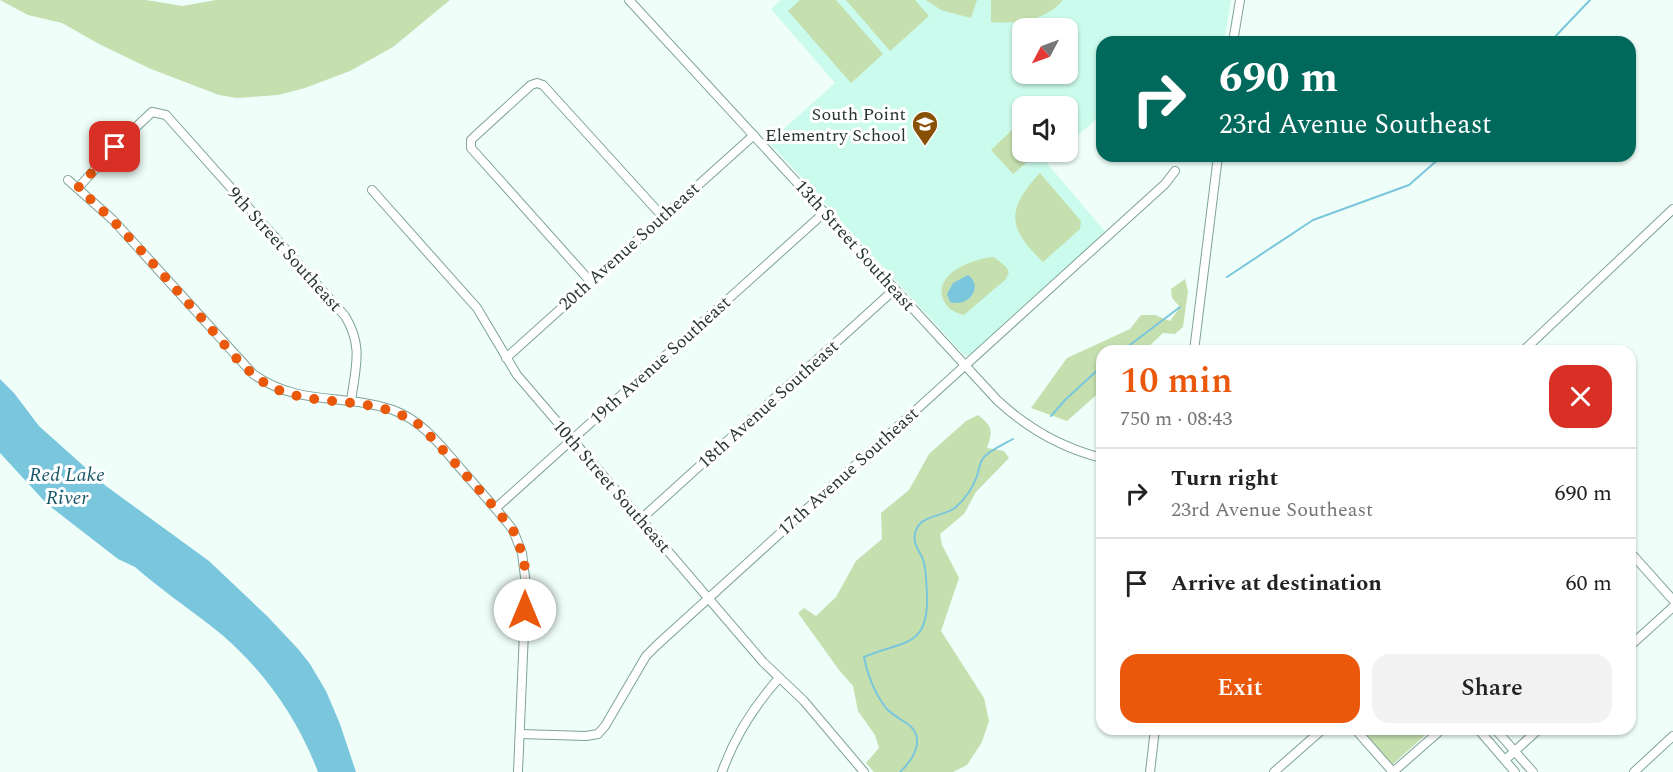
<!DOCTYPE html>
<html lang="en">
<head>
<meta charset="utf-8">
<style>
  body { margin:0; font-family:Spectral,serif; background:#f2f2f2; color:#222; height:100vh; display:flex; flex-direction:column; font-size:22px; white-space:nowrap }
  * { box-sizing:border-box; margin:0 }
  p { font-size:20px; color:#767676 }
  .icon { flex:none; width:33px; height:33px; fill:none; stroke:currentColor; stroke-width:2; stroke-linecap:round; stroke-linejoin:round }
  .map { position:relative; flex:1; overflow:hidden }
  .side { position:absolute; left:1096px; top:345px; width:540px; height:390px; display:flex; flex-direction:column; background:#fff; border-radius:18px; box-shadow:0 2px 4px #0004 }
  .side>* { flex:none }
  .top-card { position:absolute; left:1096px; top:36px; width:540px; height:126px; border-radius:18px; box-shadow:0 2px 4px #0004; background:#00695c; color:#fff; overflow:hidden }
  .needle { width:39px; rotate:229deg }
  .tools { position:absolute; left:1012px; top:18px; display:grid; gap:12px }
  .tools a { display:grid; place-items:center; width:66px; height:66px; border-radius:12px; background:#fff; box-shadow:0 2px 4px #0004; font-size:30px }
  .pin { position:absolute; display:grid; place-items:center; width:51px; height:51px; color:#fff; margin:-26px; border-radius:12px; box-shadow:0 3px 9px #0006 }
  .me { position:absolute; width:66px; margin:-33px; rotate:0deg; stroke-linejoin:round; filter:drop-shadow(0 0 4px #0008) }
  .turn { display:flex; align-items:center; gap:21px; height:126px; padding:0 24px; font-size:27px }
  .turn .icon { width:78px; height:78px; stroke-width:2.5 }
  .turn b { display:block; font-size:42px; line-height:51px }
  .round { display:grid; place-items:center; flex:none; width:63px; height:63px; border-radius:18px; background:#f2f2f2 }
  .headline { display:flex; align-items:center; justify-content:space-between; height:102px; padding:0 24px }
  h1 { font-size:36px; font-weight:600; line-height:45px; color:#ea580c }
  .action { display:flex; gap:12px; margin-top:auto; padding:12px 24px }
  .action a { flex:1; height:69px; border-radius:18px; background:#ea580c; color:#fff; font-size:24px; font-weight:600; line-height:69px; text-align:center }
  .action a+a { background:#f2f2f2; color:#222 }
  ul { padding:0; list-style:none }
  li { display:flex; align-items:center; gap:18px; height:90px; padding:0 24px; border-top:2px solid #e0e0e0 }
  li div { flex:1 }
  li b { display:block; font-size:22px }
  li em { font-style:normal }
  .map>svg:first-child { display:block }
  .built { fill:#cbfbec; fill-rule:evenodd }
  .green { fill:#c5dfaf }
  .water { fill:#7ac7dd }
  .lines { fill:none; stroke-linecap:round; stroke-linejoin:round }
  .stream { stroke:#7ac7dd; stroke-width:2 }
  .minor-casing { stroke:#7ea297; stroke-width:10 }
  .minor { stroke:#fff; stroke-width:8 }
  .route { stroke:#ea580c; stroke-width:10; stroke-dasharray:0 18 }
  .labels { text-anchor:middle; stroke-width:6; stroke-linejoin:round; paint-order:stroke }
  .poi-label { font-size:18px; fill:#273631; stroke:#fff; text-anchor:end }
  .street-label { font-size:18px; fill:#273631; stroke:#fff }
  .water-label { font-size:20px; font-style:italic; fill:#185868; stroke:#fff }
</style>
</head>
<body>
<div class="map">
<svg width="1673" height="772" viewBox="0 0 1673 772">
  <rect width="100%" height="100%" fill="#effef9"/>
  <path class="built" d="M781,0H1231L1224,42H1102V114L1068,144V106H1023V152H1060L1047,163L1106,233L970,357L964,355L769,142L835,83L771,9ZM1023,28H1068V74H1023Z"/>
  <g class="green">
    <polygon points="0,0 146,0 182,6 216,0 450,0 393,47 350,71 305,88 278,95 237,98 219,95 151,69 101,45 62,23 28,15"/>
    <polygon points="800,0 836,0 883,54 851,83 788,11"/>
    <polygon points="846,0 915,0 929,16 890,51"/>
    <polygon points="926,0 977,0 971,18 941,10"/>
    <path d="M991,0H1063C1046,21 1016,24 991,22Z"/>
    <polygon points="1012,130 1023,141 1023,152 1032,152 1035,155 1013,174 991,150"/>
    <path d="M1040,173L1081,221L1080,229L1043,262C1007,228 1006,209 1040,173Z"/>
    <path d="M994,257L1006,267L1009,272L1006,279L964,315C954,312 947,309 943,299C933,273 975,258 994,257Z"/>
    <polygon points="1185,279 1188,291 1183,327 1175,334 1163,333 1144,351 1102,351 1102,390 1067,421 1031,408 1067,358 1130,329 1141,315 1155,315 1170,321 1180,307 1172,298 1171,289"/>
    <path d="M978,415C993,427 993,430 987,448L1004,451L1009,458L976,492L964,514L940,534L942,545L959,578L941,631L984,698L989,721L982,742L967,765L953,772H874L866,763L879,748L875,735L858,711L853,686L839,670L798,613L804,608L816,616L836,597L856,561L882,539L881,513L909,490L929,454L966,421Z"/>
    <polygon points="1368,729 1432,729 1392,765 1364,733"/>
  </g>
  <g class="water">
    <path d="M968,275C984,286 969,308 950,302L947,294L953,283Z"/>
    <path d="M0,379L14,393L39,426L106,486L209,561L268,617L299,650L310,664L326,691L340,724L356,772H318C297,716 258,662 211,626C185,606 159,588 135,567L118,559L47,504L0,453Z"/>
  </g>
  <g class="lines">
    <g class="stream">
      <polyline points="1550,42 1590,0"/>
      <polyline points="1227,277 1313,220 1409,185 1442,156"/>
      <polyline points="1122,351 1180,307"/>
      <polyline points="1051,416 1065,400 1102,366"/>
      <path d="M900,772C913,760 926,739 909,725C901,719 892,715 886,708C875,694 867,674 864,657C903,640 929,649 927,594C926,583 927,567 922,557C917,548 911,539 917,528C923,515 946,516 956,507C965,499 973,487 977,476C979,469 980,460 985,456C993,449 1004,444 1013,439"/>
    </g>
    <g class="minor-casing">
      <g id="minor">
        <path d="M629,0L997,400C1027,428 1062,448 1102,458"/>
        <polyline points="1233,42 1240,0"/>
        <path d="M68,180L113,220L253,374C300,407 343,393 393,410C423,421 441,446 461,469C476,486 491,503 506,521L513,530L522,553L526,585L518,772"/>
        <path d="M78,188L115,147L152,112L166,115L345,316C364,347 355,368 351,402"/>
        <polyline points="372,190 477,308 517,375 763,662 804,701 864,772"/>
        <polyline points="590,281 471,148 471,140 474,137 531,85 537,83 543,85 663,217"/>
        <polyline points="1194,351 1218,156"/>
        <polyline points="1523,351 1673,209"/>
        <polyline points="506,358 754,135"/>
        <polyline points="496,508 825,212"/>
        <polyline points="641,519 895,289"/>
        <polyline points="1630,552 1673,600"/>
        <polyline points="1630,646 1673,607"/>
        <polyline points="1355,729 1393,772"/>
        <polyline points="1478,729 1515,772"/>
        <polyline points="1495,729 1533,772"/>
        <polyline points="520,734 586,736 598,734 605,726 646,656 657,645 1165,184 1175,171"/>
        <polyline points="1505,760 1539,729"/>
        <path d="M722,772C734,738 755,705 779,678"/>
        <polyline points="1150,772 1155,729"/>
        <polyline points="1274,772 1323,729"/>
        <polyline points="1393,772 1442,729"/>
        <polyline points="1634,772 1673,736"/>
      </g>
    </g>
    <use href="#minor" class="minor"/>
  </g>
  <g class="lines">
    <path class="route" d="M115,147L78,188C125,229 165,278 207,324C225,345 244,371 268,385C315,411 371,391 421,426L483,494L513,530L522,553L525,568V610"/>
  </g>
  <defs>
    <g id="school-pin" transform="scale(1.35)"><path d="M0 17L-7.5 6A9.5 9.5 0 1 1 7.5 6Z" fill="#895105" stroke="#fff"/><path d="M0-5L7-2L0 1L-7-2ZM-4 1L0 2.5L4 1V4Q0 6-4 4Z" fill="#fff"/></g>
  </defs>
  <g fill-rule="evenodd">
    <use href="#school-pin" x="925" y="124"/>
  </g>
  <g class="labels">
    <g class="poi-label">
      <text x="906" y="120">South Point<tspan x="906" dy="21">Elementry School</tspan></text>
    </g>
    <g class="street-label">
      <text transform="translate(855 245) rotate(48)" y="6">13th Street Southeast</text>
      <text transform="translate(629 246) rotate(-42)" y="6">20th Avenue Southeast</text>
      <text transform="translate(285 249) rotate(48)" y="6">9th Street Southeast</text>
      <text transform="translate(660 360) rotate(-42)" y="6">19th Avenue Southeast</text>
      <text transform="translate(768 404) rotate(-42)" y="6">18th Avenue Southeast</text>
      <text transform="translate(848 471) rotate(-42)" y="6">17th Avenue Southeast</text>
      <text transform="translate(612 486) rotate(49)" y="6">10th Street Southeast</text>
    </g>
    <g class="water-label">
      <text x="67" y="481">Red Lake<tspan x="67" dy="23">River</tspan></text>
    </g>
  </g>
</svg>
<div class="tools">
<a><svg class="needle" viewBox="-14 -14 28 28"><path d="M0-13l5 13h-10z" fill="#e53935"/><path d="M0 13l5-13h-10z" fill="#767676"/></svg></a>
<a><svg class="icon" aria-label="sound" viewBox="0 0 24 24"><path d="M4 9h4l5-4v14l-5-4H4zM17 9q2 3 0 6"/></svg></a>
</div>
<div class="pin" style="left:115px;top:147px;background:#d93025"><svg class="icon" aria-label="arrive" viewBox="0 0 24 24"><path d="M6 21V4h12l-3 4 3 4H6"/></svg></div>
<svg class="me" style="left:525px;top:610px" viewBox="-20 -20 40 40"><circle r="19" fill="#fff"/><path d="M0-13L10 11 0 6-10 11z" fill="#ea580c"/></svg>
<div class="top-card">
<div class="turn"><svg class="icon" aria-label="right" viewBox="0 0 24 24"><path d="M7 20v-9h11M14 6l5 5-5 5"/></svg><div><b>690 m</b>23rd Avenue Southeast</div></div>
</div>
<section class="side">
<div class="headline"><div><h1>10 min</h1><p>750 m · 08:43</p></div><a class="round" style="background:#d93025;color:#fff"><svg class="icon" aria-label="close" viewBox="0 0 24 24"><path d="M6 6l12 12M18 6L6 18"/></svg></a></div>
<ul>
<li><svg class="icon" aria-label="right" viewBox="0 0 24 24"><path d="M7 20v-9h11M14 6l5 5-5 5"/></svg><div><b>Turn right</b><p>23rd Avenue Southeast</p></div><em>690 m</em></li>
<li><svg class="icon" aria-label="arrive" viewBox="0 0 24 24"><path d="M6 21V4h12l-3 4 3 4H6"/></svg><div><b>Arrive at destination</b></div><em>60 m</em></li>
</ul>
<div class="action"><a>Exit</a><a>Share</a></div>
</section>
</div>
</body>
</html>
